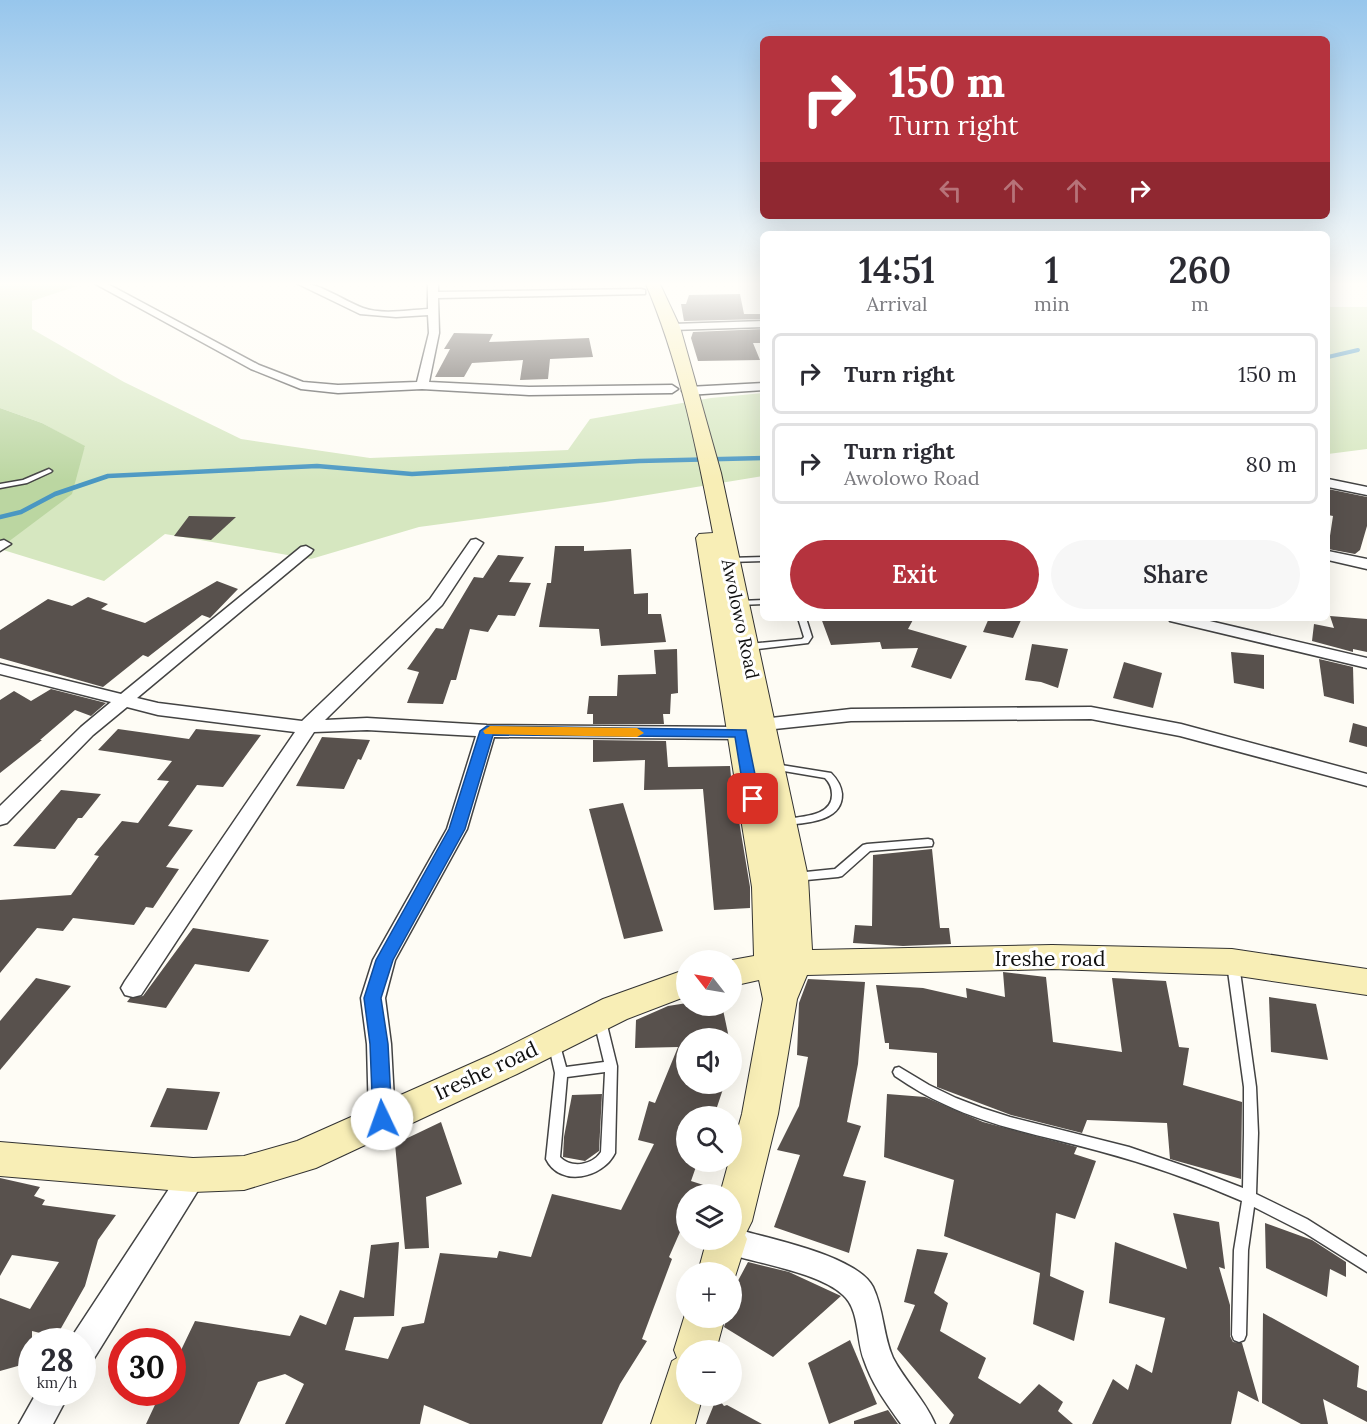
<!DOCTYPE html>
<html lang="en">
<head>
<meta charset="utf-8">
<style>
  body { margin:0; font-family:Lora,serif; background:#f7f7f7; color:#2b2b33; height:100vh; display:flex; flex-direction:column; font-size:22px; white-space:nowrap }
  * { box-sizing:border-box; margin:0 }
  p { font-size:20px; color:#7c7c81 }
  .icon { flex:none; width:33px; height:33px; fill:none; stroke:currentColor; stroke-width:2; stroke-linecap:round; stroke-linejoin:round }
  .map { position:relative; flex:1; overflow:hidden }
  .panel { position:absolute; left:760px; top:231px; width:570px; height:390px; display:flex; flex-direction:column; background:#fff; border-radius:9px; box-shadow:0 6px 24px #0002 }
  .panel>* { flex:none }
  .hud { position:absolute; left:760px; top:36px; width:570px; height:183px; border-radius:9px; box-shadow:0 6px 24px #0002; background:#b5333e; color:#fff; overflow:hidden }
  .needle { width:39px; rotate:301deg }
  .tools { position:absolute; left:676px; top:950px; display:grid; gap:12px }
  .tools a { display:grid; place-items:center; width:66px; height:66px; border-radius:50%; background:#fff; box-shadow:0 6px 24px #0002; font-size:30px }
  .speed { position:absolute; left:18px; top:1328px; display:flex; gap:12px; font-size:30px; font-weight:700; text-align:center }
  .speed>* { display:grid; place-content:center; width:78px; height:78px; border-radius:50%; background:#fff; box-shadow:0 6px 24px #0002; line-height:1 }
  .speed small { font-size:15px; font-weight:400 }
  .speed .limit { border:9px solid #d22; background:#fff; color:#111 }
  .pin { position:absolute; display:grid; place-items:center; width:51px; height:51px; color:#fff; margin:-26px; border-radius:12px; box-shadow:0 3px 9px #0006 }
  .me { position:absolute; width:66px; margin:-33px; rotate:357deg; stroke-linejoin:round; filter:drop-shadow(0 0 4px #0008) }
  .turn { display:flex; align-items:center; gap:21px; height:126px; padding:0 30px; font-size:27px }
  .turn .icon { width:78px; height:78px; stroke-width:2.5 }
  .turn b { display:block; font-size:42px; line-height:51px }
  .lanes { display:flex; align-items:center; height:57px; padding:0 30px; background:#0003; justify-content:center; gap:30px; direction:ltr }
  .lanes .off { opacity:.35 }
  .eta { display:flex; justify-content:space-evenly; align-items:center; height:102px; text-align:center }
  .eta b { font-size:36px; font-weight:600; line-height:42px }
  .primary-button { display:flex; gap:12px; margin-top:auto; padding:12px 30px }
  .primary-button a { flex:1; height:69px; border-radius:36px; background:#b5333e; color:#fff; font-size:24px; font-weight:600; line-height:69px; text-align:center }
  .primary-button a+a { background:#f7f7f7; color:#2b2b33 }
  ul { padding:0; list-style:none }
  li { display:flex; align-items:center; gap:18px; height:81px; margin:0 12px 9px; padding:0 18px; border:3px solid #e1e1e2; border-radius:9px }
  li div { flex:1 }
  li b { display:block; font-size:22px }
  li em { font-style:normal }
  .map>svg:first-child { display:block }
  .green { fill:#d6e7c0 }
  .forest { fill:#bbd6a1 }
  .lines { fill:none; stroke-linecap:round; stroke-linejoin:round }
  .stream-far1 { stroke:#4a97c2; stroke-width:4 }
  .stream { stroke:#4a97c2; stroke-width:4.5 }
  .building { fill:#58514d }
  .service-casing { stroke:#434343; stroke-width:3 }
  .minor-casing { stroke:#434343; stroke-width:3 }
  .secondary-casing { stroke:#323232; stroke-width:2 }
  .service { fill:#fff; fill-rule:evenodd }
  .minor { fill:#fff; fill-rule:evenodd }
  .secondary { fill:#f8eeb6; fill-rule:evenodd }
  .route { fill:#1a73e8; stroke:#114b97; stroke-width:1.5 }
  .slow { fill:#f59e0b }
  .labels { text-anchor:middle; stroke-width:6; stroke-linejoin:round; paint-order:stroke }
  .street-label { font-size:18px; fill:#101010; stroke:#fff }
  .near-street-label { font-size:21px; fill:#101010; stroke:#fff }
</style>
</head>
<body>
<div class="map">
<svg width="1367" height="1424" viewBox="0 0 1367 1424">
  <rect width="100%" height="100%" fill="#fefcf5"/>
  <g class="green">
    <polygon points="0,282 67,282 77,286 32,301 32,329 124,382 241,439 370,458 568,450 590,419 711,398 763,393 763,476 605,502 419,527 311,559 165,534 104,581 0,549 85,447 42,423 0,408"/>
    <polygon points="1328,307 1367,307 1367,449 1328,454"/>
  </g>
  <polygon class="forest" points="0,408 42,423 85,446 72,494 0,548"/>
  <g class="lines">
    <polyline class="stream-far1" points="1328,357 1358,350"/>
    <polyline class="stream" points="0,517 21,512 55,494 108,476 317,466 412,474 639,461 764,458"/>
  </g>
  <g class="building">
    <polygon points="740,294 744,314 761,314 763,319 684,321 681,304 686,304 689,295"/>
    <polygon points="764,329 764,343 753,343 760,360 698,361 691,338 693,332"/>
    <polygon points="454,333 493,334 489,342 589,338 593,357 550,359 548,379 520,380 523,360 472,363 464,377 435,377 450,349 444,349"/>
    <polygon points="1328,489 1367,497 1367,526 1360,550 1355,554 1328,549 1333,516 1328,515"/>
    <polygon points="189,516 236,517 211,540 174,536"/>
    <polygon points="555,546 584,546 584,551 631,549 634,594 648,593 648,614 661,614 666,642 601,646 599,629 539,627 547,583 551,583"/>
    <polygon points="498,555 524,557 509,582 531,583 515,616 498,615 488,632 470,629 456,680 451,680 443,704 407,703 419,672 407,669 436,628 443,629 474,577 483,578"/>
    <polygon points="217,581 238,589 210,618 202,615 148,657 143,655 103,687 0,658 0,630 48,599 72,606 88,597 108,604 101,609 145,623"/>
    <polygon points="1330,616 1367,619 1367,652 1353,649 1353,652 1312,641 1314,624 1334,628"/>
    <polygon points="821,618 914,618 908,629 967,646 951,679 911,667 918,648 882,649 880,642 831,645"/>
    <polygon points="989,618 1022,618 1013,638 983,632"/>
    <polygon points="1032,644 1068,649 1058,688 1041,682 1025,680"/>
    <polygon points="677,649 678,693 671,694 670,714 663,714 664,724 593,724 593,714 587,714 589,696 617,696 618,675 656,674 654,650"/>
    <polygon points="1231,652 1264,655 1264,689 1234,683"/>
    <polygon points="1319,659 1353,667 1354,704 1324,696"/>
    <polygon points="1124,662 1162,673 1153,708 1113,698"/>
    <polygon points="51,689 106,703 91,716 75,710 40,740 42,740 0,773 0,700 14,691 31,701"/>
    <polygon points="1353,723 1367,727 1367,747 1349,742"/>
    <polygon points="118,729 189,739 196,729 261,735 223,787 197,785 168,826 193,830 166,867 179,869 153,908 146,907 134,925 73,918 63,931 37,928 0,973 0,900 71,895 99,856 94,855 122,821 138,823 169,781 157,780 172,761 98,750"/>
    <polygon points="322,737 370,740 361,760 358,759 344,789 296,786"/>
    <polygon points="593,740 666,741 668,767 730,766 733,797 735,797 750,887 750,908 714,910 703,789 644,790 645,760 593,762"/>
    <polygon points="61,790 101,794 82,818 78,818 55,849 13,846"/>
    <polygon points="623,803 663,931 624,939 589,809"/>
    <polygon points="932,849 940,928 949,928 951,944 903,946 853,943 855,925 872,926 873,855"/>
    <polygon points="193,928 269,940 249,972 195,964 166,1008 127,1002 130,998 143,996"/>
    <polygon points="1003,972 1046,977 1053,1042 1122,1052 1112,978 1166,981 1179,1047 1189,1048 1183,1085 1242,1102 1241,1179 1170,1159 1167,1123 1087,1120 1082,1133 1011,1115 937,1087 937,1053 889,1049 889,1043 885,1043 876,985 923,988 967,998 966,988 1005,997"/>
    <polygon points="36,978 71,986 0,1070 0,1021"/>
    <polygon points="808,979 865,982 858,1064 847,1122 861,1126 843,1176 866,1181 849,1253 774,1227 800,1155 777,1150 799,1106 808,1057 797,1055 799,1003"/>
    <polygon points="1269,997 1316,1004 1328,1060 1271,1052"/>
    <polygon points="687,1003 687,1005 722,1005 729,1038 687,1038 687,1083 725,1083 714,1116 687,1116 687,1161 698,1161 691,1181 719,1190 718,1194 687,1194 687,1216 669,1257 672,1259 642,1339 647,1341 620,1384 602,1424 470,1424 424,1405 420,1424 285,1424 304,1384 285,1374 258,1382 239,1424 146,1424 161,1392 172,1392 172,1369 195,1321 290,1336 300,1315 326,1325 340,1290 364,1298 371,1245 399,1242 394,1316 354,1317 345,1350 388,1359 402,1327 424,1323 440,1253 497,1258 499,1251 531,1257 552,1194 621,1210 654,1144 638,1140 649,1101 655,1103 678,1047 635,1048 636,1020 668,1006"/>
    <polygon points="167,1088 220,1092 207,1130 150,1127"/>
    <polygon points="602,1094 599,1151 585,1161 563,1157 564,1137 572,1095"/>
    <polygon points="887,1094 925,1097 983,1122 1077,1147 1074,1154 1096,1161 1075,1219 1056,1213 1050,1276 1084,1291 1074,1341 1033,1324 1040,1273 944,1236 954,1180 884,1157"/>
    <polygon points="441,1122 462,1184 426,1197 429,1248 405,1249 395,1144"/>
    <polygon points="0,1178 40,1187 34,1196 45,1200 42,1205 116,1215 98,1240 85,1286 56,1337 32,1331 32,1362 0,1371 0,1298 30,1309 59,1262 12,1255 0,1276"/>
    <polygon points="1173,1213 1219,1222 1225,1269 1219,1267 1230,1305 1230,1336 1233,1342 1242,1343 1259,1402 1238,1391 1231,1424 1092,1424 1113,1379 1128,1390 1136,1364 1152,1373 1165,1318 1109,1303 1115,1242 1187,1269"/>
    <polygon points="1265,1223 1312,1240 1346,1262 1346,1277 1330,1269 1327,1297 1266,1268"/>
    <polygon points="917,1249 948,1253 934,1293 948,1303 940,1331 986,1358 978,1378 1020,1404 1039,1384 1063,1402 1058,1411 1073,1424 949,1424 954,1415 897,1349 915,1305 904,1302"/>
    <polygon points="748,1262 789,1272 841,1296 773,1357 724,1327 727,1317 732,1317 732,1292"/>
    <polygon points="1263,1313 1359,1366 1357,1387 1367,1391 1367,1422 1323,1399 1328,1424 1301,1424 1262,1403"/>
    <polygon points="850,1340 877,1404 829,1424 808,1363"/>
    <polygon points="717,1397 724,1406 727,1405 762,1424 706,1424"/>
    <polygon points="888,1410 898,1424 854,1424 854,1421"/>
  </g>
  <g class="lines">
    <g class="service-casing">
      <g id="service">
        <polygon points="49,469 52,471 51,472 27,483 0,488 0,484 23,480"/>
        <polygon points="764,557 764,561 728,562 724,560 728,558"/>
        <polygon points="764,600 764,604 739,605 735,603 739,601"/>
        <polygon points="798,618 806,618 812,637 808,643 749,650 745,647 749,644 802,639 804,637"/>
        <path d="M775,764L831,773C837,779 841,785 842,794C843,822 805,823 785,825L781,824L780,822L781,820C797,816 832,818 832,795C832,788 830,783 825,778L772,769L770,767L772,765Z"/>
        <polygon points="928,839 932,840 933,843 932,846 870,851 842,876 838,877 796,881 792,880 791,877 792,874 796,873 835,869 863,845 867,844"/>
        <path d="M1233,960L1237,961L1239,964L1256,1087L1258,1133L1256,1194L1307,1219L1367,1257V1272L1305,1233L1254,1207L1248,1250L1246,1335L1244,1340L1239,1342L1234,1340L1232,1335L1234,1250L1242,1201C1196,1181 1148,1164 1099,1151C1048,1137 995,1128 946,1105C928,1097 911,1087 895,1076L893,1072L895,1068L899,1067L929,1085L956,1098L982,1108L1010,1117L1129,1147L1196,1170L1243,1188L1244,1133V1087L1227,964L1229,961Z"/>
        <path d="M600,1016L604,1018L606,1021L617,1066L615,1153C603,1178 560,1188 546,1159L555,1073L548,1042L550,1038L554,1037L558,1038L566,1067L604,1062L594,1021L596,1018ZM605,1072L601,1152C592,1165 572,1169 560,1157L567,1077Z"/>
      </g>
    </g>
    <g class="minor-casing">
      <g id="minor">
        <path d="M92,282H104L259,365L303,382L338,385L417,382L429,333L428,315L396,317L360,314L294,282C319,282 340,299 363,308C382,315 409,310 428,309V282H438V292L641,289L645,290V294L438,298L439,333L429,382L529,387L672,385L678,389L672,393L529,395L422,389L338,393L301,389L251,369Z"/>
        <polygon points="764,321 764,327 672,330 667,327 672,324"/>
        <polygon points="764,383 764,390 688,395 682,391 688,387"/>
        <polygon points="1328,479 1367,487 1367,495 1328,487"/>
        <polygon points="476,539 483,543 442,605 325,720 367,718 487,725 739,727 762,719 851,709 1091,707 1181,724 1367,774 1367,786 1180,736 1091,719 851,721 765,730 741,739 494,737 467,829 395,960 385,998 391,1044 395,1119 391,1127 382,1130 373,1127 369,1119 367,1044 361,998 373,960 447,829 476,736 367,730 314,732 141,995 133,997 125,995 121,988 125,981 295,732 158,715 127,707 93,735 7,823 0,825 0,806 81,727 111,702 0,674 0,664 121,694 301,547 306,546 313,550 311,553 137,698 158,703 302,721 430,599 471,540"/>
        <polygon points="4,540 11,544 0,551 0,541"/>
        <polygon points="1328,551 1367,559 1367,569 1328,560"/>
        <polygon points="1168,618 1197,618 1367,658 1367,668 1170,621"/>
        <polygon points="193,1163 202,1166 206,1175 202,1184 93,1360 82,1364 82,1341 70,1341 71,1338 184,1166"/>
        <path d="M732,1228C766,1238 857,1255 873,1287C884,1310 883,1336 893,1358C905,1381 925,1400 935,1424H901C886,1403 872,1384 864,1360C856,1340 860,1310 843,1295C818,1271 751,1263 717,1250L713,1239H732Z"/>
        <polygon points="37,1392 70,1392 53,1424 19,1424"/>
      </g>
    </g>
    <g class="secondary-casing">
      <g id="secondary">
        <path d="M645,282H659L680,327L721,473L808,877L812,950L1052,945L1232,949L1367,969V995L1232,975L1052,969L807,975L797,999L778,1114L752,1221L745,1235L747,1239L732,1286V1272H698L707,1239H732V1194H720L729,1161H732V1150L742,1114L763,999L759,980L732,986V960L754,956L752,887L696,538L699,534L713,533C697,449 679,361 645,282Z"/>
        <polygon points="687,969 687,996 627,1019 517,1074 316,1168 244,1190 193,1192 0,1176 0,1142 193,1158 244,1156 297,1141 493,1054 603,999"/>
        <polygon points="687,1308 687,1317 725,1317 716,1350 687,1350 687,1395 703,1395 695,1424 651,1424 672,1361 677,1358 674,1350"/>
      </g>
    </g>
    <use href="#service" class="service"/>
    <use href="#minor" class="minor"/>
    <use href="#secondary" class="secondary"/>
  </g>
  <linearGradient id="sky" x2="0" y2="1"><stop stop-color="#97c6ec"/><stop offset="0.59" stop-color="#fffefa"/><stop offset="1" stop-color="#fffefa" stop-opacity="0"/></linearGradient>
  <rect width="1367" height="481" fill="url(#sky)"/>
  <polygon class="route" points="487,726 746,730 760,799 753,804 745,799 735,737 493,735 465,829 393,960 381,998 388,1044 392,1119 389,1125 382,1127 375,1125 373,1119 370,1044 364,998 376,960 449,829 480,731"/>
  <polygon class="slow" points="490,726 637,728 644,733 637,737 485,734 483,731"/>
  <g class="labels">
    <g class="street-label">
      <text transform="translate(740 619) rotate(78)" y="6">Awolowo Road</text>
    </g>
    <g class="near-street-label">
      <text x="1050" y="966">Ireshe road</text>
      <text transform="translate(486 1071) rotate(-25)" y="7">Ireshe road</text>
    </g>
  </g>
</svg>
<div class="tools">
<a><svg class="needle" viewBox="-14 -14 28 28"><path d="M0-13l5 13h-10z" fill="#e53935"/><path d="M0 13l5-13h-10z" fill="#7c7c81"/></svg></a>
<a><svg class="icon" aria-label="sound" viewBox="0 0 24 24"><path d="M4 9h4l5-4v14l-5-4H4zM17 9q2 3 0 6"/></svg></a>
<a><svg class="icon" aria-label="search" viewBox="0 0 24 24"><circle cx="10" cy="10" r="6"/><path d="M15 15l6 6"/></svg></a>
<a><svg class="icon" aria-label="layers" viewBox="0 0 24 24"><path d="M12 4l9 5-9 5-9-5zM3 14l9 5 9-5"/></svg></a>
<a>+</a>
<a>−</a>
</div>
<div class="speed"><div>28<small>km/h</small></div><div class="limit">30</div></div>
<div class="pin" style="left:753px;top:799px;background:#d93025"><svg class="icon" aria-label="arrive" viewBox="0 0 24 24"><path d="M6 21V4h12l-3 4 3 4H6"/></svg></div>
<svg class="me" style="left:382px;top:1119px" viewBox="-20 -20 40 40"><circle r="19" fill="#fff"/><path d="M0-13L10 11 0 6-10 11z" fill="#1a73e8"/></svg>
<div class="hud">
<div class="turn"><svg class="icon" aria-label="right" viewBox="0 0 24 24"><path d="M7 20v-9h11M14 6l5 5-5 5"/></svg><div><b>150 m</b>Turn right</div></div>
<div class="lanes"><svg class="icon off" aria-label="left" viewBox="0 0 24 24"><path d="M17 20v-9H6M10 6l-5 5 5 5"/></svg><svg class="icon off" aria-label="ahead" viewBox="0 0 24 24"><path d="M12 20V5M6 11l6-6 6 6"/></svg><svg class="icon off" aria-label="ahead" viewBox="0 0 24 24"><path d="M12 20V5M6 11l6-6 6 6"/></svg><svg class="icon" aria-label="right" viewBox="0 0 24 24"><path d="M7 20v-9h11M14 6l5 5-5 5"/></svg></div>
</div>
<section class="panel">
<div class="eta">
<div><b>14:51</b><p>Arrival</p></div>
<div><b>1</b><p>min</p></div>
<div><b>260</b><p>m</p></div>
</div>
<ul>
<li><svg class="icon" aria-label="right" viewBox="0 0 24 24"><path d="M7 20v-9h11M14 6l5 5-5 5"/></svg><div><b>Turn right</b></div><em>150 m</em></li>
<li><svg class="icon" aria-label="right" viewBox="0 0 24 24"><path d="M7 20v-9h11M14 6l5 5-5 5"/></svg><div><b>Turn right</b><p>Awolowo Road</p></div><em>80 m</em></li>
</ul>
<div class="primary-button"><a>Exit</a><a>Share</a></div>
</section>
</div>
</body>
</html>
